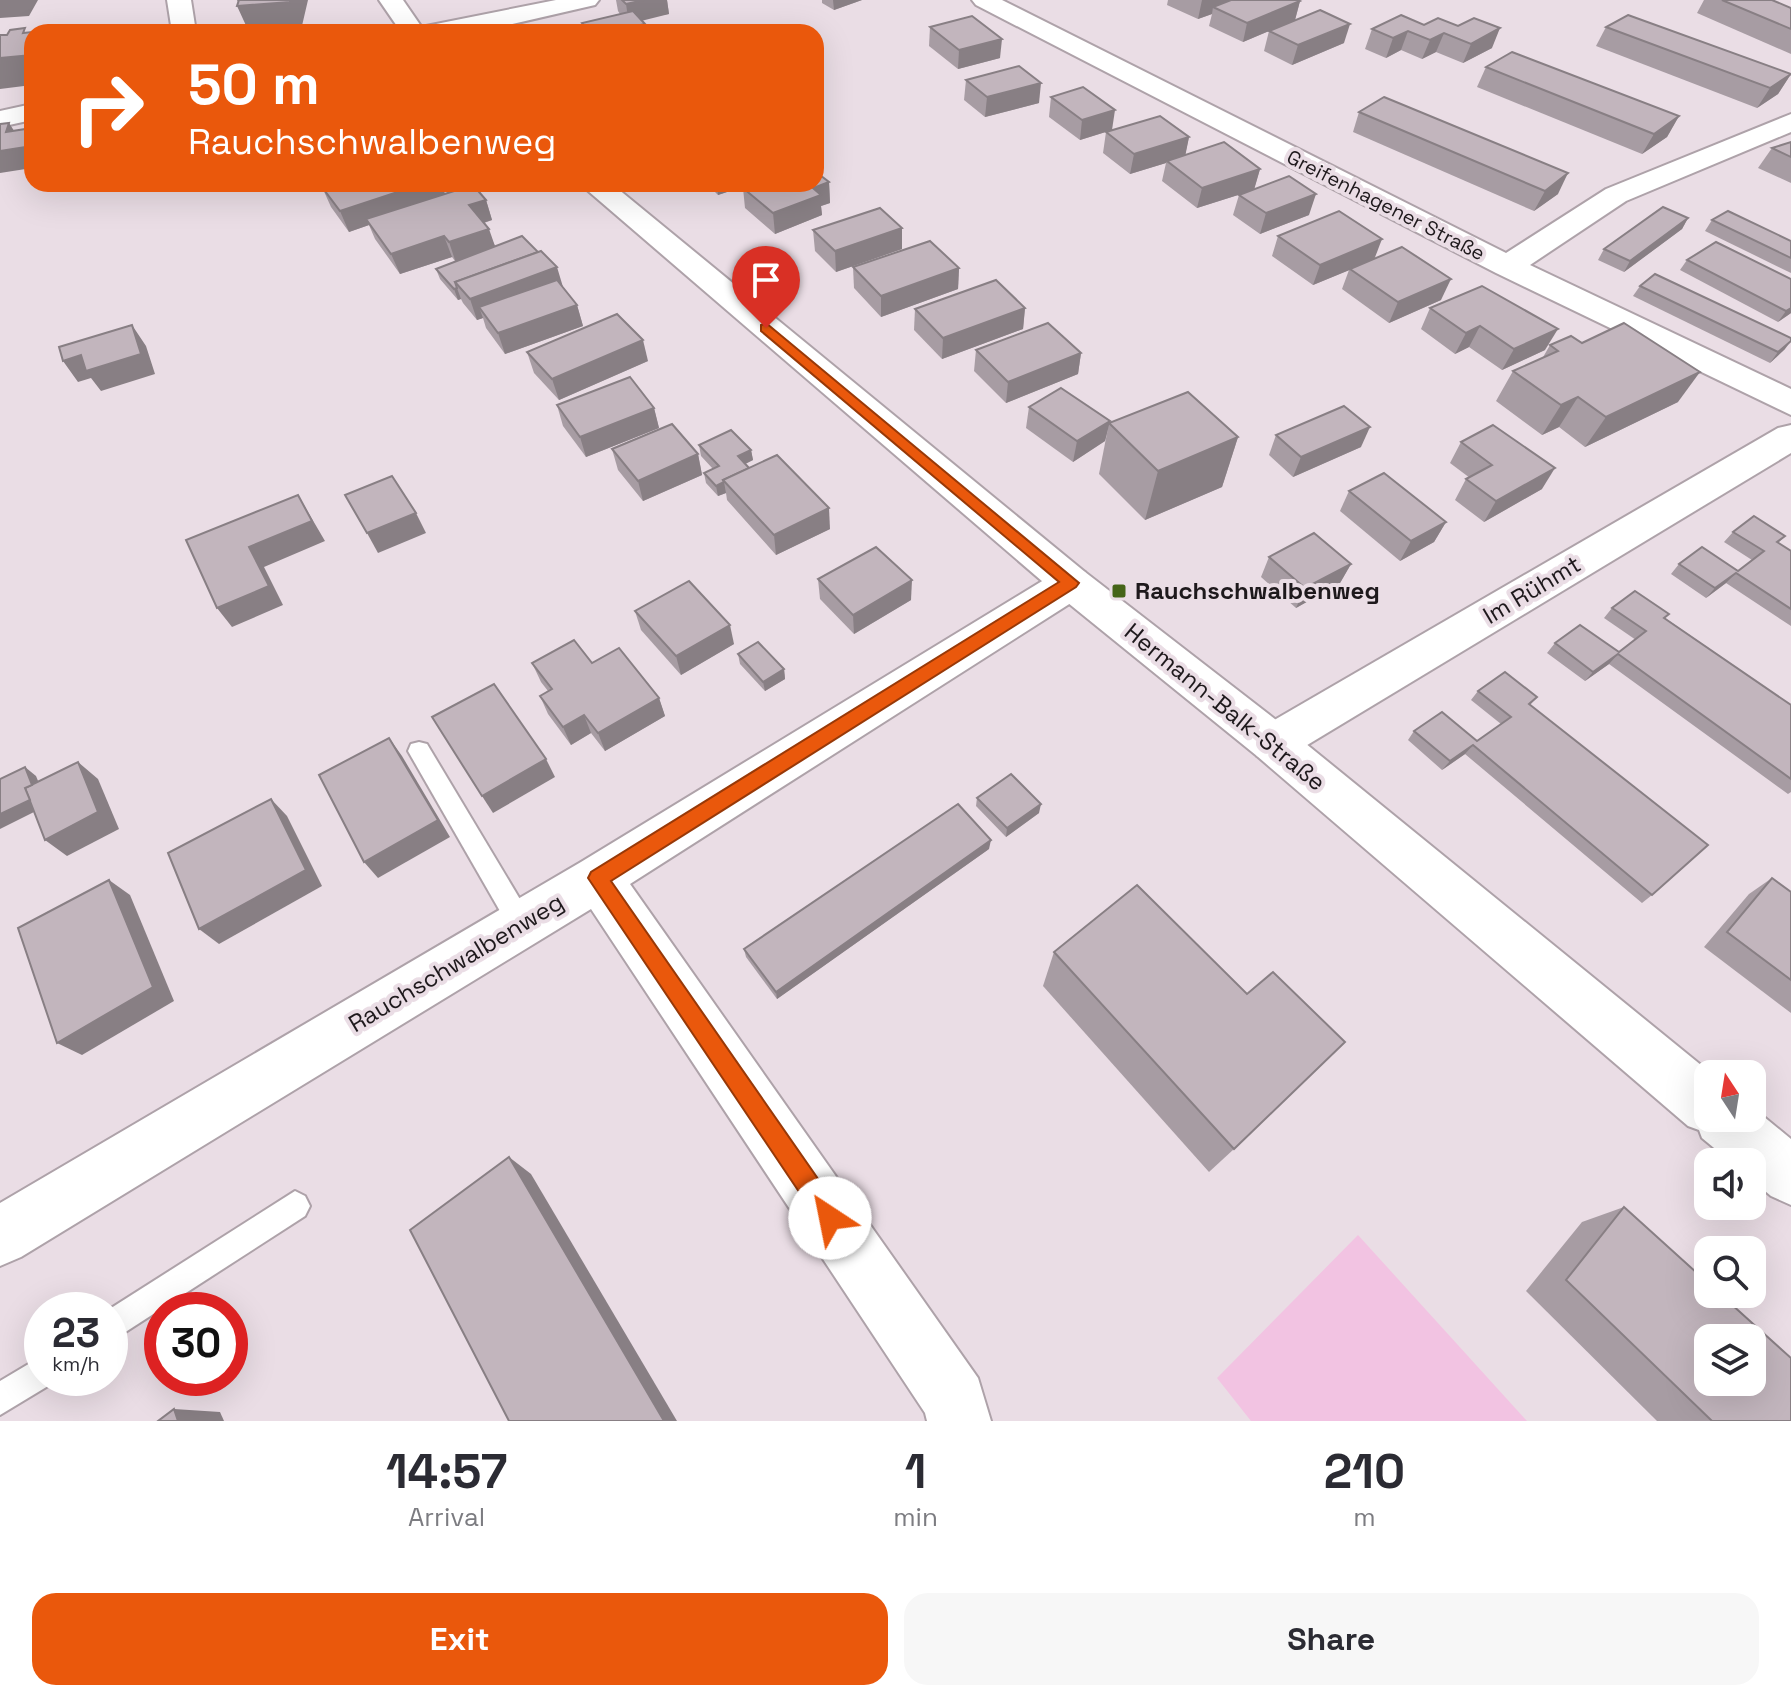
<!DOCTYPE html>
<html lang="en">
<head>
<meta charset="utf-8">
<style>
  body { margin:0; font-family:"Space Grotesk",sans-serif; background:#f7f7f7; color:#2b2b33; height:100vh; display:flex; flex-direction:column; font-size:30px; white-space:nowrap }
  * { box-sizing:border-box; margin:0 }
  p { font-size:26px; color:#7c7c81 }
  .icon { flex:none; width:44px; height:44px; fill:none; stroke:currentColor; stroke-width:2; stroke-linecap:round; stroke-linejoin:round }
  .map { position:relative; height:1421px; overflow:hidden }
  .details { display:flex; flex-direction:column; background:#fff; flex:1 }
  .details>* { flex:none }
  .guide { position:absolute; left:24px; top:24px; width:800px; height:168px; border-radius:24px; box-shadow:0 8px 32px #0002; background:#ea580c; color:#fff; overflow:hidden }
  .needle { width:52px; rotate:348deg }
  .buttons { position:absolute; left:1694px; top:1060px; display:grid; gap:16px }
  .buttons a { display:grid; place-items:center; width:72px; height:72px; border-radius:16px; background:#fff; box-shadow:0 8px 32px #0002; font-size:40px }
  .speed { position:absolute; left:24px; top:1292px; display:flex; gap:16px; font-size:40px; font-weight:700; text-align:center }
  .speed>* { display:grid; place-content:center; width:104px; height:104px; border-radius:50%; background:#fff; box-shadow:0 8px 32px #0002; line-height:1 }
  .speed small { font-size:20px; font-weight:400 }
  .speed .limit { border:12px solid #d22; background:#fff; color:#111 }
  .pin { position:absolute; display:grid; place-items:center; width:68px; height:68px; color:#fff; margin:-82px -34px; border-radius:50% 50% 50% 0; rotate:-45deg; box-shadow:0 0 8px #0007 }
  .pin .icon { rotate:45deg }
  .me { position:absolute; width:88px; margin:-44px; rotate:326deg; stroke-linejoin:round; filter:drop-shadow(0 0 6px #0008) }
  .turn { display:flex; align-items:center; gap:28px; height:168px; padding:0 32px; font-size:36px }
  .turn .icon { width:104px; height:104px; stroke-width:2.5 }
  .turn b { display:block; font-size:56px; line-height:68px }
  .eta { display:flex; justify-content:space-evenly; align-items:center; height:136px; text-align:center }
  .eta b { font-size:48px; font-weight:800; line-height:56px }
  .button { display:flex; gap:16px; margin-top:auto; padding:16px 32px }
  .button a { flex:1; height:92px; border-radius:24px; background:#ea580c; color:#fff; font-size:32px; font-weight:800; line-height:92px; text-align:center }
  .button a+a { background:#f7f7f7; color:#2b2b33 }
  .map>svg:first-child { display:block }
  .green { fill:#f2c3e2 }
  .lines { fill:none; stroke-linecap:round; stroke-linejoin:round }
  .service-casing { stroke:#aea2a9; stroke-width:4 }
  .minor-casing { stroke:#aea2a9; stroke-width:4 }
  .tertiary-casing { stroke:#aea2a9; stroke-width:4 }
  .service { fill:#fff; fill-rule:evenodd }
  .minor { fill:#fff; fill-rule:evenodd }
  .tertiary { fill:#fff; fill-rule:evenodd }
  .wall { fill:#a79ca3 }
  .shaded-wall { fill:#887f84 }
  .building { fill:#c2b5bd; stroke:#887f84; stroke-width:2; fill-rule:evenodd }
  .route { fill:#ea580c; stroke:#983908; stroke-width:2 }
  .poi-dot { fill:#456418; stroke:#eadde5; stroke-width:3 }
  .labels { text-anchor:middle; stroke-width:8; stroke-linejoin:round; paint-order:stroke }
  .far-street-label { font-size:20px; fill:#1e191c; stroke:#eadde5 }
  .street-label { font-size:24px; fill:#1e191c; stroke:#eadde5 }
  .poi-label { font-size:24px; font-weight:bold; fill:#1e191c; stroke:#eadde5; text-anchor:start }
</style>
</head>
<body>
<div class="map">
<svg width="1791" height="1421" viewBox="0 0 1791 1421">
  <rect width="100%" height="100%" fill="#eadde5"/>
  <polygon class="green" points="1358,1235 1527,1421 1251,1421 1217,1378"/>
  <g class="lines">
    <g class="service-casing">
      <g id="service">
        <polygon points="419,742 427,744 530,916 534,924 530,932 521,936 512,932 408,751 411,744"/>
        <polygon points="295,1191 305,1196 310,1206 305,1216 110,1342 108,1310"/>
        <polygon points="42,1356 42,1378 55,1378 53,1383 0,1415 0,1381"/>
      </g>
    </g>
    <g class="minor-casing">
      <g id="minor">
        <polygon points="167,0 191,0 196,32 172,32"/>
        <polygon points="556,0 599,0 595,5 478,32 418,32 421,27"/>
        <polygon points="972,0 1002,0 1506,253 1606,189 1791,114 1791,132 1626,201 1530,265 1791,389 1791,415 1496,273 976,5"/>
        <polygon points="32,104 32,120 0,127 0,111"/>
        <polygon points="1791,425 1791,453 1289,756 1273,762 1257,756 1251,743 1257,730 1778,428"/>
        <polygon points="1071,568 1085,572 1091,583 1085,594 630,884 978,1378 991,1421 927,1421 925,1413 591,909 21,1257 0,1266 0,1203 581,862 1057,572"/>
      </g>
    </g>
    <g class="tertiary-casing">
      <g id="tertiary">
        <polygon points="379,0 403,0 425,32 401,32"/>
        <polygon points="580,184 612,184 1085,572 1289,730 1712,1074 1708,1074 1708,1118 1752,1118 1752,1107 1791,1139 1791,1205 1771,1196 1752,1180 1752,1162 1731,1162 1702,1138 1699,1130 1688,1126 1257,756 1057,594"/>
      </g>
    </g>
    <use href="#service" class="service"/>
    <use href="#minor" class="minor"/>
    <use href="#tertiary" class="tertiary"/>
  </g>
  <g class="wall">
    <polygon points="616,0 667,0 669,14 583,28 582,23 620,14 618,11"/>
    <polygon points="822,0 862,0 834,10 822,3"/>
    <polygon points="1168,0 1298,0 1300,1 1295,20 1344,43 1292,65 1264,51 1269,31 1243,42 1209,26 1212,14 1198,19 1167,5"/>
    <polygon points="1704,0 1772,0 1791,8 1791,54 1697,13"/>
    <polygon points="1424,25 1492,48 1463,63 1436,52 1422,59 1401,50 1386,58 1365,49 1372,29"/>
    <polygon points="930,27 1000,58 958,69 929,46"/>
    <polygon points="1606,27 1791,74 1778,94 1757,108 1596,46"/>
    <polygon points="1486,67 1679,116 1667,137 1642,154 1477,87"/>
    <polygon points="966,80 1039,103 985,117 964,100"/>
    <polygon points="1051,97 1112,130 1080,140 1049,117"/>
    <polygon points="1359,112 1558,194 1534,211 1353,132"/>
    <polygon points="1106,132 1189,137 1185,155 1260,169 1254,189 1309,215 1260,234 1233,215 1239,195 1241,194 1197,208 1162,181 1166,163 1130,174 1103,153"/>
    <polygon points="1791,142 1791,183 1758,168 1772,148"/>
    <polygon points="829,182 830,203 821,206 822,215 775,234 745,208 743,188 751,184 816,184"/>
    <polygon points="441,184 445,194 486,200 492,220 484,223 495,246 563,287 577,305 583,326 505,354 486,328 483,318 477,320 463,303 461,299 458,300 440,279 436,269 455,261 452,257 400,274 375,239 369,225 349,232 331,207 322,187"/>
    <polygon points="707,184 751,184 718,195"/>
    <polygon points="1688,218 1682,229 1624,272 1598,260 1604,249"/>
    <polygon points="1712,220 1791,241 1791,273 1705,231"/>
    <polygon points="813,230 902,249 836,272 815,251"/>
    <polygon points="1278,236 1374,259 1441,300 1389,323 1342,289 1349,270 1313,285 1272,256"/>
    <polygon points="1687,260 1791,279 1791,313 1778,322 1680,270"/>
    <polygon points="853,267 959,268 958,289 881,317 854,288"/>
    <polygon points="1640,286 1785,349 1770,363 1633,296"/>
    <polygon points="1025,308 1023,329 942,359 914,330 915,309"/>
    <polygon points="1430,308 1545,350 1502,370 1469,347 1455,354 1421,329"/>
    <polygon points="1550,345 1678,402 1585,447 1559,427 1542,435 1496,401 1513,371 1542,359"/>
    <polygon points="976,350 1081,353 1078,374 1006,403 974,371"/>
    <polygon points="527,352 648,361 559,400 534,373"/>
    <polygon points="557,405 654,408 659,428 586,457 563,426"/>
    <polygon points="1029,407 1110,421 1105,441 1073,462 1026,428"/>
    <polygon points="1109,423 1238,437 1222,487 1145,520 1099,474"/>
    <polygon points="1276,435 1361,447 1293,477 1269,455"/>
    <polygon points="1461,442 1542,489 1484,522 1455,500 1466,479 1470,478 1450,463"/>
    <polygon points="699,445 751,450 753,460 745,464 749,468 830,529 776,555 727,500 726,493 718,496 706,483 704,473 713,469 701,456"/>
    <polygon points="612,449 698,454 702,475 643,501 618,470"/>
    <polygon points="1349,491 1446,522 1434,542 1400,561 1340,511"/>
    <polygon points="1733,532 1785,536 1778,543 1791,551 1791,626 1726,583 1706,598 1671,574 1679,564 1738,571 1752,560 1724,542"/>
    <polygon points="1269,557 1351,564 1340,583 1296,608 1261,577"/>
    <polygon points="818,579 911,600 854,634 820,599"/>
    <polygon points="1612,608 1665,618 1791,705 1791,792 1788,794 1609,664 1585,681 1547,653 1555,643 1619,652 1636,640 1604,618"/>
    <polygon points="635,611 734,644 681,675 641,630"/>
    <polygon points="738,654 784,669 785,679 765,691 740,664"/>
    <polygon points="532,663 592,663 659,698 665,716 605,751 591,733 571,745 548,714 540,696 548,691 541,682"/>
    <polygon points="1478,691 1537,697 1530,705 1652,895 1642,903 1465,754 1442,770 1408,740 1414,731 1477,741 1501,724 1471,700"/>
    <polygon points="977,798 1039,813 1006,837 976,806"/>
    <polygon points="989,849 777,999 746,957 744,949"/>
    <polygon points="1772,878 1791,892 1791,1013 1704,947 1749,894"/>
    <polygon points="1054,952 1234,1149 1209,1172 1043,986"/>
    <polygon points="1624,1207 1791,1421 1657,1421 1526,1291 1582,1222"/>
  </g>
  <g class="shaded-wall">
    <polygon points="0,0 38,0 29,16 0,18"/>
    <polygon points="237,0 308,0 301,30 275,32 249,32 237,6 240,6"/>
    <polygon points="644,0 667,0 669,14 629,24 626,4"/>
    <polygon points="833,0 862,0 834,10"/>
    <polygon points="1202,0 1246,0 1213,7 1212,14 1198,19"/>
    <polygon points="1300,1 1295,20 1243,42 1247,23"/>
    <polygon points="645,24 647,32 609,32"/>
    <polygon points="1350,24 1344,43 1292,65 1298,45"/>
    <polygon points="1500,28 1492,48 1463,63 1471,44"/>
    <polygon points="1408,31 1401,50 1386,58 1393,38"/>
    <polygon points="1444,33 1436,52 1422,59 1430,40"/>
    <polygon points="1002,39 1000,58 958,69 959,50"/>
    <polygon points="32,55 32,85 0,89 0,58"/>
    <polygon points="1791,74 1778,94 1757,108 1770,88"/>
    <polygon points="1041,83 1039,103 985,117 987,97"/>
    <polygon points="1115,110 1112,130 1080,140 1082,120"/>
    <polygon points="1679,116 1667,137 1642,154 1654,134"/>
    <polygon points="9,123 22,143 32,146 32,168 0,173 0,151"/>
    <polygon points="1189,137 1185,157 1167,161 1166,163 1130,174 1134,154"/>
    <polygon points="1260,169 1254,190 1197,208 1202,188"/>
    <polygon points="1568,173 1558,194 1534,211 1545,191"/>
    <polygon points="829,182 830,203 821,206 822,215 775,234 773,213 813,188"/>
    <polygon points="422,184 441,184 447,199 366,219 369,225 349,232 340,211"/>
    <polygon points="717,184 751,184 718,195"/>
    <polygon points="1316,194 1309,215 1260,234 1266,213"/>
    <polygon points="486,200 492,220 476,225 469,205"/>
    <polygon points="1688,218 1682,229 1624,272 1630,261"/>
    <polygon points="902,228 902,249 836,272 835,251"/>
    <polygon points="489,229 496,249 456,263 449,242"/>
    <polygon points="444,236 452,257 400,274 391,254"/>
    <polygon points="1382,239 1374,260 1313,285 1320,265"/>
    <polygon points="557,267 563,287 479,307 483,318 477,320 470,299"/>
    <polygon points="959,268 958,289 881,317 881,296"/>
    <polygon points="1451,279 1441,300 1389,323 1398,302"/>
    <polygon points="457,288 461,299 458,300 454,289"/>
    <polygon points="577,305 583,326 505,354 498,333"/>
    <polygon points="1025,308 1023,329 942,359 943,338"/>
    <polygon points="1791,308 1791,313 1778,322 1786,311"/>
    <polygon points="132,325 146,346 155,374 101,391 91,378 78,382 63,361"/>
    <polygon points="1480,326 1469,347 1455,354 1466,333"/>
    <polygon points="1558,329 1545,350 1502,370 1514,349"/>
    <polygon points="643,340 648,361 559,400 552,379"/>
    <polygon points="1791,341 1785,349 1770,363 1778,352"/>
    <polygon points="1081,353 1078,374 1006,403 1008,382"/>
    <polygon points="1700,372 1678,402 1585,447 1606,417"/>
    <polygon points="1578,397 1559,427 1542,435 1561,405"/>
    <polygon points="654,408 659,428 586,457 580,437"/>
    <polygon points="1110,421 1105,441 1073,462 1077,441"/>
    <polygon points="1370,427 1361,447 1293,477 1301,457"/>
    <polygon points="1238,437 1222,487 1145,520 1158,471"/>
    <polygon points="751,450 753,460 739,467 738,456"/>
    <polygon points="698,454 702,475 643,501 638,481"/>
    <polygon points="1555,468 1542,489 1484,522 1496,501"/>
    <polygon points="724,482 726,493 718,496 716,486"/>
    <polygon points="298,495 325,541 264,567 283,605 232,627 217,608 249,547"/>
    <polygon points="829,508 830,529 776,555 774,535"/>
    <polygon points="416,513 426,533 378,553 367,533"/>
    <polygon points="1446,522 1434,542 1400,561 1411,541"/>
    <polygon points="1351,564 1340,583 1296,608 1305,588"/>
    <polygon points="1736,573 1726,583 1706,598 1715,588"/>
    <polygon points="912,580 911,600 854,634 853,615"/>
    <polygon points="730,625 734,644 681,675 676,656"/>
    <polygon points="1618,654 1609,664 1585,681 1593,672"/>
    <polygon points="784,669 785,679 765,691 763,682"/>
    <polygon points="659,698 665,716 605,751 598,733"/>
    <polygon points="584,715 591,733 571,745 563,727"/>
    <polygon points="389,738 402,756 450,837 378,878 364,862"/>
    <polygon points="1473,745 1465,754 1442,770 1450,761"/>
    <polygon points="546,759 555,777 493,813 482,796"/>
    <polygon points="78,762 98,779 119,829 67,856 45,840"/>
    <polygon points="25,767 36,776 48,805 0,829 0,814"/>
    <polygon points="271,799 287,816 322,886 219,944 199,929"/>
    <polygon points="1041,804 1039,813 1006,837 1007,828"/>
    <polygon points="991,840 989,849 777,999 776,992"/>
    <polygon points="109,880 130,895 174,1001 82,1055 57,1043"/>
    <polygon points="509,1157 531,1174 677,1421 664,1421"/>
    <polygon points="174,1409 220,1412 224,1421 178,1421"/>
  </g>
  <g class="building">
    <polygon points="239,0 290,0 290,2 237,6"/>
    <polygon points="622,0 644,0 626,4"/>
    <polygon points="1231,0 1298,0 1300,1 1247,23 1213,7"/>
    <polygon points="1722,0 1772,0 1791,8 1791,29"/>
    <polygon points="1320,10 1350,24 1298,45 1269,31"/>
    <polygon points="633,11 645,24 609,32 568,32 586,28 582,23"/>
    <polygon points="1401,15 1424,25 1438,18 1458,26 1474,18 1500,28 1471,44 1444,33 1430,40 1408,31 1393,38 1372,29"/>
    <polygon points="1628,15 1791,74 1770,88 1606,27"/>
    <polygon points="972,16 1002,39 959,50 930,27"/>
    <polygon points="25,28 23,33 32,32 32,55 0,58 0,35 7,35 10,30"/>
    <polygon points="65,29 64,32 32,32"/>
    <polygon points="1512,52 1679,116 1654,134 1486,67"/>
    <polygon points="1019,66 1041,83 987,97 966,80"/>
    <polygon points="1083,87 1115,110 1082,120 1051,97"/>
    <polygon points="1384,97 1568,173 1545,191 1359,112"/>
    <polygon points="1160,116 1189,137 1134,154 1106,132"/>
    <polygon points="9,123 6,132 32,128 32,146 0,151 0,124"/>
    <polygon points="1224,142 1260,169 1202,188 1167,161"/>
    <polygon points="1791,142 1791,157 1772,148"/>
    <polygon points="816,172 829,182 813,188 821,195 773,213 743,188 753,184 816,184"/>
    <polygon points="1289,176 1316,194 1266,213 1239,195"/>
    <polygon points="330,184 422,184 340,211 322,187"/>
    <polygon points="473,185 486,200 469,205 489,229 449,242 444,236 391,254 366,219"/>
    <polygon points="1663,207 1688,218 1630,261 1604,249"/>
    <polygon points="880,208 902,228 835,251 813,230"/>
    <polygon points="1339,211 1382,239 1320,265 1278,236"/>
    <polygon points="1728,211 1791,241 1791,258 1712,220"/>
    <polygon points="522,236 538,252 455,282 457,288 454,289 436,269"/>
    <polygon points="930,241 959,268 881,296 853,267"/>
    <polygon points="1716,242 1791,279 1791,308 1786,311 1687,260"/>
    <polygon points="1402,247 1451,279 1398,302 1350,269"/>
    <polygon points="541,251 557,267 470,299 455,282"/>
    <polygon points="1655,274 1791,338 1791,341 1778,352 1640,286"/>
    <polygon points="557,280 577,305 498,333 479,307"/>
    <polygon points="996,280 1025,308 943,338 915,309"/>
    <polygon points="1482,286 1558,329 1514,349 1480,326 1466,333 1430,308"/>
    <polygon points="617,314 643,340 552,379 527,352"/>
    <polygon points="1048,323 1081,353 1008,382 976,350"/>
    <polygon points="1624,323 1700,372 1606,417 1578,397 1561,405 1513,371 1558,351 1550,345 1571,336 1582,343"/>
    <polygon points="132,325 141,354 86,371 81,355 63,361 59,347"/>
    <polygon points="630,377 654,408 580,437 557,405"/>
    <polygon points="1061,388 1110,421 1077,441 1029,407"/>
    <polygon points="1188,392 1238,437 1158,471 1109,423"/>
    <polygon points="1344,406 1370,427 1301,457 1276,435"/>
    <polygon points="672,424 698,454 638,481 612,449"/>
    <polygon points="1493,425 1555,468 1496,501 1466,479 1492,465 1461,442"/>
    <polygon points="731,430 751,450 738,456 749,468 723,480 724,482 716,486 704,473 719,466 699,445"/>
    <polygon points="777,455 829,508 774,535 723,480"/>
    <polygon points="1384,473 1446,522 1411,541 1349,491"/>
    <polygon points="392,476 416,513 367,533 345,495"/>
    <polygon points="298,495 312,521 249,547 269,586 217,608 186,540"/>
    <polygon points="1754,516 1785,536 1777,542 1791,551 1791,609 1736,573 1715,588 1679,564 1702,547 1738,571 1764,551 1733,532"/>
    <polygon points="1314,533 1351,564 1305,588 1269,557"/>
    <polygon points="876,547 912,580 853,615 818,579"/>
    <polygon points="689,581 730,625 676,656 635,611"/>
    <polygon points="1635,591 1669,614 1664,618 1791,705 1791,779 1618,654 1593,672 1555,643 1580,625 1619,652 1646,631 1612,608"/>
    <polygon points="574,640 592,663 619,648 659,698 598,733 584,715 563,727 540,696 552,689 532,663"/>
    <polygon points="758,642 784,669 763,682 738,654"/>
    <polygon points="1505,672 1537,697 1529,704 1708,845 1652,895 1473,745 1450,761 1414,731 1442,712 1477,741 1511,717 1478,691"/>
    <polygon points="494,684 546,759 482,796 432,717"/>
    <polygon points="389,738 438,820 364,862 319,775"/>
    <polygon points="78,762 98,812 45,840 25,788"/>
    <polygon points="25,767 32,785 25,788 30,800 0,814 0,779"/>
    <polygon points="1011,774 1041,804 1007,828 977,798"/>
    <polygon points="271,799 306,870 199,929 168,853"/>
    <polygon points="958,804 991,840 776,992 744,949"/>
    <polygon points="1772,878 1791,892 1791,980 1727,932"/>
    <polygon points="109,880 153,987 57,1043 18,928"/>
    <polygon points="1137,885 1247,994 1273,972 1345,1042 1234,1149 1054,952"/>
    <polygon points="509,1157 664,1421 509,1421 410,1230"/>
    <path d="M1624,1207L1708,1283V1294H1720L1791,1358V1421H1712L1566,1280ZM1708,1338H1752V1382H1708Z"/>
    <polygon points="174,1409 178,1421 158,1421"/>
  </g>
  <polygon class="route" points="766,323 1079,583 1076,587 611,881 839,1209 842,1218 839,1226 830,1230 822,1226 588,878 591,872 1059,582 761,331 761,325"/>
  <rect class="poi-dot" x="1111" y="583" width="16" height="16" rx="4"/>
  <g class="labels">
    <g class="far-street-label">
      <text transform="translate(1386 205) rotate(27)" y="7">Greifenhagener Straße</text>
    </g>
    <g class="street-label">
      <text transform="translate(1532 590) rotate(-31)" y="8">Im Rühmt</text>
      <text transform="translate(1225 707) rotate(39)" y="8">Hermann-Balk-Straße</text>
      <text transform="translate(456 963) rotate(-31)" y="8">Rauchschwalbenweg</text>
    </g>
    <g class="poi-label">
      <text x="1135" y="599">Rauchschwalbenweg</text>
    </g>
  </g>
</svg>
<div class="buttons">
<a><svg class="needle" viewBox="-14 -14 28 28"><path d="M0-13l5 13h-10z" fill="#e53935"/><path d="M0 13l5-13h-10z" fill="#7c7c81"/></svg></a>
<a><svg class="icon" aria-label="sound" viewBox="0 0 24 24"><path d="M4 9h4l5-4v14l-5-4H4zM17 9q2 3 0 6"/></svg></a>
<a><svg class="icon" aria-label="search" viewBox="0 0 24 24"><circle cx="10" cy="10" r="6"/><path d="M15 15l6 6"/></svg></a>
<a><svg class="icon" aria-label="layers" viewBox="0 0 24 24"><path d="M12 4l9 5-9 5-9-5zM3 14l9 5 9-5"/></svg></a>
</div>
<div class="speed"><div>23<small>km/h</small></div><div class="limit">30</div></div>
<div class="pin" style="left:766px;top:328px;background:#d93025"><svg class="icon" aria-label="arrive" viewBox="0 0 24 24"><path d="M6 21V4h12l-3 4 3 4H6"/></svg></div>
<svg class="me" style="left:830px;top:1218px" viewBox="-20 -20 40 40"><circle r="19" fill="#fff"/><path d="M0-13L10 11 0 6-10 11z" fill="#ea580c"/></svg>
<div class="guide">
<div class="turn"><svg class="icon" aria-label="right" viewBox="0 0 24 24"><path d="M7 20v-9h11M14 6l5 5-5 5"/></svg><div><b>50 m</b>Rauchschwalbenweg</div></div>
</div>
</div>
<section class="details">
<div class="eta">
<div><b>14:57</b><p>Arrival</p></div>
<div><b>1</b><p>min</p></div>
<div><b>210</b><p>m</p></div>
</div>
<div class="button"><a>Exit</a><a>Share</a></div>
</section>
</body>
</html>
